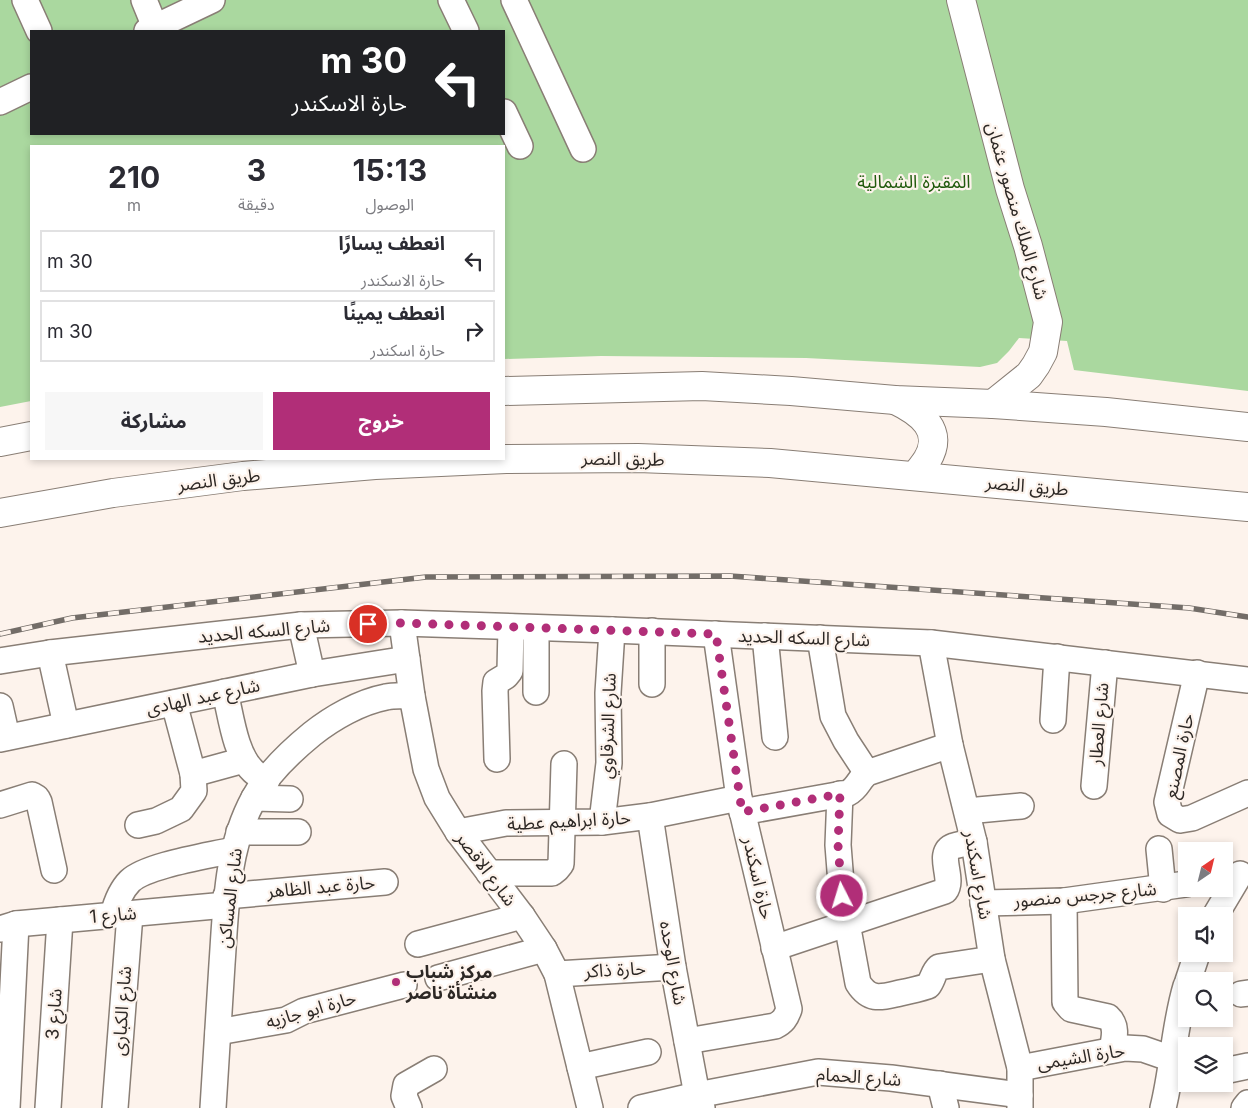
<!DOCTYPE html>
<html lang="ar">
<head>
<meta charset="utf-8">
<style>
  body { margin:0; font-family:Inter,"Noto Sans Arabic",sans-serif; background:#f7f7f7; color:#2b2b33; direction:rtl; height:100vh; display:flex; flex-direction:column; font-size:19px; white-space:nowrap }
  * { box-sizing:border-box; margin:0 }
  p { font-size:16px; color:#7c7c81 }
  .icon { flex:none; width:28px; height:28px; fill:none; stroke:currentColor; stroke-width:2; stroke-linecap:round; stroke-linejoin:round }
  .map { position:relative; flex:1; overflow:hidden; direction:ltr }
  .panel { position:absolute; left:30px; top:145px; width:475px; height:315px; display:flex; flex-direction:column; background:#fff; border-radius:0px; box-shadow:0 2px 8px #0003; direction:rtl }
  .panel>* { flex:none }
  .banner { position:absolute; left:30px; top:30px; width:475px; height:105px; border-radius:0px; box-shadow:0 2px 8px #0003; direction:rtl; background:#202124; color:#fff; overflow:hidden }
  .needle { width:32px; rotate:35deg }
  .fabs { position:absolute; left:1178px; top:842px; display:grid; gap:10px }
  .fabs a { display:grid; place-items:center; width:55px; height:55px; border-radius:0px; background:#fff; box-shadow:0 2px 8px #0003; font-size:25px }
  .pin { position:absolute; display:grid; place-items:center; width:42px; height:42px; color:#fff; margin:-21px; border:2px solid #fff; border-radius:50%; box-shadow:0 1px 5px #0007 }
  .me { position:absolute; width:55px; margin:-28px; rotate:355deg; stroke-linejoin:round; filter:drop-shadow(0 0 4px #0008) }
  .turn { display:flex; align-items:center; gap:18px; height:105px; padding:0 15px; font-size:22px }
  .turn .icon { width:65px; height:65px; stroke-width:2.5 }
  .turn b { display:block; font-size:35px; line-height:42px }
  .eta { display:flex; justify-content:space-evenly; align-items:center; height:85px; text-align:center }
  .eta b { font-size:30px; font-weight:700; line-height:35px }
  .primary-button { display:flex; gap:10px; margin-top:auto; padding:10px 15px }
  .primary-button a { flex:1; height:58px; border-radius:0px; background:#b12e78; color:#fff; font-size:20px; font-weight:700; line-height:58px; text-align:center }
  .primary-button a+a { background:#f7f7f7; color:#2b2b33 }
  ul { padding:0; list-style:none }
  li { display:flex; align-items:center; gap:15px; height:62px; margin:0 10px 8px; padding:0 5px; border:2px solid #e1e1e2; border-radius:0px }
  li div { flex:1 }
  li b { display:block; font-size:19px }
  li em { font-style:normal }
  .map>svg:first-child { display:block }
  .green { fill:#aad89f; fill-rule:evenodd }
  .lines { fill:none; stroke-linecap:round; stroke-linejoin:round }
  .minor-casing { stroke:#897e75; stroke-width:28 }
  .secondary-casing { stroke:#897e75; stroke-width:30 }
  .trunk-casing { stroke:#897e75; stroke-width:30 }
  .minor { stroke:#fff; stroke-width:25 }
  .secondary { stroke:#fff; stroke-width:28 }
  .trunk { stroke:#fff; stroke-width:28 }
  .rail-casing { stroke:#736d68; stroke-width:5.5 }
  .rail { stroke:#fdf3ec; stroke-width:4; stroke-dasharray:11; stroke-linecap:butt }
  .route { stroke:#b12e78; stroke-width:9; stroke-dasharray:0 16.2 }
  .poi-dot { fill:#b12e78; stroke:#fdf3ec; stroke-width:2 }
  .labels { text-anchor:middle; stroke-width:4.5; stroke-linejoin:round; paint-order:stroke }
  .park-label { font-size:18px; fill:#205a0c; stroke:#fdf3ec }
  .street-label { font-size:18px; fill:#2d2825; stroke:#fdf3ec }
  .poi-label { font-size:18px; font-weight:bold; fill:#2d2825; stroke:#fdf3ec; text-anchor:start }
</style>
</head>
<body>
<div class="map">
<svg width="1248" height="1108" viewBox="0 0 1248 1108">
  <rect width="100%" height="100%" fill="#fdf3ec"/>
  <path class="green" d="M0,0H1248V391L1074,370L1067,341L1019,338L1009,351L997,363L980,367L806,358L601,356L504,359V146H31V401L0,407ZM31,31H504V134H31Z"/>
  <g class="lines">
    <g class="minor-casing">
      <g id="minor">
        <polyline points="25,0 39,31"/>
        <polyline points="144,0 155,27"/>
        <polyline points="451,0 466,31"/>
        <polyline points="514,0 583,149"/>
        <polyline points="147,31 212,0"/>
        <polyline points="0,102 31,87"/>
        <polyline points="504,112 520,146"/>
        <polyline points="402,623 412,696 426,769 437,798 458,832 522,916 544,949 557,974 590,1108"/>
        <polyline points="301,625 312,674"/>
        <polyline points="536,628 536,692"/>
        <polyline points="652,631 652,684"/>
        <polyline points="765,636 775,737"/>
        <polyline points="820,638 833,716 846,741 867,773"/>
        <polyline points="931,643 950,745 974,842 992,959 1020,1068 1020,1108"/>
        <polyline points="50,653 66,725"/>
        <polyline points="0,661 50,653 301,625 402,623 612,630 931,643 1248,680"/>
        <polyline points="1197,673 1167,802 1170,814 1180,820 1192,818 1248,793"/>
        <path d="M225,692C231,716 235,754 253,771C257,775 262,777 267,780"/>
        <polyline points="0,706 7,737"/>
        <polyline points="1053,720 1057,657"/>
        <polyline points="0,739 312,674 407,659"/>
        <polyline points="497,759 495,691 496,682 506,676 510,671 511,627"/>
        <polyline points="193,774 244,760"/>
        <polyline points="1094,786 1105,663"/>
        <path d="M840,794L838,845L842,896L858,983C870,1002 882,997 900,993C910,991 919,989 928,986C933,980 933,972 939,967L992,959"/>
        <polyline points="254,798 290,799"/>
        <polyline points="0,805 32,795 37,798 39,802 54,870"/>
        <polyline points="967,811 1021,806"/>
        <path d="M742,812L848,793C858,788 859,779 867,773L950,745"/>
        <polyline points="650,816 673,967 697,1095 702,1108"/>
        <polyline points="602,822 609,763 608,693 612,630"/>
        <polyline points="138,825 156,821 181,809 194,791 193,774 174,703"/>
        <polyline points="239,832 298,832"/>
        <polyline points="458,832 506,823 602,822 650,816 739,798"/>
        <polyline points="1159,849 1163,889"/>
        <polyline points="489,873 552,873 557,869 561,864 564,764"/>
        <polyline points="226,896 385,882"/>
        <path d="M1064,901L1065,1002L1071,1009L1108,1017C1118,1026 1114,1039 1112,1050"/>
        <polyline points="983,903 1064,901 1186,884"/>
        <path d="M113,915C116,903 121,890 130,881C147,865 208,856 233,850"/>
        <polyline points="1215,916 1240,874"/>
        <polyline points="0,929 16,924 226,905"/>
        <polyline points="418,944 522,916"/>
        <path d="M774,948L945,891C955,878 935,853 954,846C960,844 968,843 974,842"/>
        <polyline points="557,974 673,967"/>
        <polyline points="438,978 544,949"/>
        <polyline points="1188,981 1197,954"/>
        <polyline points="1241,994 1248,993"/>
        <polyline points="218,1032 286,1020 304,1011 404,985"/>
        <path d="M687,1041L775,1026C783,1022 786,1018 789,1009L739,798L716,634"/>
        <polyline points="580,1067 648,1052"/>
        <polyline points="1020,1068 1125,1048 1143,1049 1172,1059"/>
        <polyline points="1224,1071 1248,1066"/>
        <polyline points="940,1084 946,1108"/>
        <polyline points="7,1108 16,924"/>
        <polyline points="48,1108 60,920"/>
        <polyline points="115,1108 130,914"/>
        <path d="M213,1108C216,1060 219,1012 222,964C226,908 226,849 254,798C267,774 290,752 312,734C332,718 360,702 386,697C394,695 404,696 412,696"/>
        <polyline points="409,1108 404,1096 406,1085 434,1069"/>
        <polyline points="641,1108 697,1095 818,1072 891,1078 1020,1095"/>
        <path d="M1163,1108C1173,1068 1174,1026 1186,986"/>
        <polyline points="1244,1108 1248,1103"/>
      </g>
    </g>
    <g class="secondary-casing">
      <polyline id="secondary" points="961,0 1010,189 1028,246 1048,322 1043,352 1036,365 1029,375 993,404"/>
    </g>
    <g class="trunk-casing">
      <g id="trunk">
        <polyline points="504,391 702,386 791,391 895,400 993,404 1106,412 1248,427"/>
        <path d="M895,400C920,412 945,430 927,460C923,466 919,471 915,476"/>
        <polyline points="0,442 31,436"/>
        <polyline points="0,513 113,493 243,476 375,465 506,459 638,458 770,463 1248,507"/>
      </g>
    </g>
    <use href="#minor" class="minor"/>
    <use href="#secondary" class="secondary"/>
    <use href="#trunk" class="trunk"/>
    <g class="rail-casing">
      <polyline id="rail" points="0,634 72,618 426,577 730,576 1189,608 1248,617"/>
    </g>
    <use href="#rail" class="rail"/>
  </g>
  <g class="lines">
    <polyline class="route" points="368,624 402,623 716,634 742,812 840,794 838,845 842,896"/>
  </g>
  <circle class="poi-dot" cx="396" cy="982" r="5"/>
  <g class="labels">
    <g class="park-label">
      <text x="914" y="188">المقبرة الشمالية</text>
    </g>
    <g class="street-label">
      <text transform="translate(1017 211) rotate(74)" y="6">شارع الملك منصور عثمان</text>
      <text transform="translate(623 459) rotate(1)" y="6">طريق النصر</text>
      <text transform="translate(219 480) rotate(-7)" y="6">طريق النصر</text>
      <text transform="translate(1027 486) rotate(5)" y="6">طريق النصر</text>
      <text transform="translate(264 631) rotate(-5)" y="6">شارع السكه الحديد</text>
      <text transform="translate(804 638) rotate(2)" y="6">شارع السكه الحديد</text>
      <text transform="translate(203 697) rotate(-12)" y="6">شارع عبد الهادى</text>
      <text transform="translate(1099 724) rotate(-85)" y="6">شارع العطار</text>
      <text transform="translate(608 726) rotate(-88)" y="6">شارع الشرقاوي</text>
      <text transform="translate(1179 756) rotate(-78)" y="6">حارة المصنع</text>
      <text transform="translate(569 821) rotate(-3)" y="6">حارة ابراهيم عطية</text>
      <text transform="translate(486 869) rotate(53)" y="6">شارع الاقصر</text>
      <text transform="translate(978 875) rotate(80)" y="6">شارع اسكندر</text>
      <text transform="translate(758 878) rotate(77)" y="6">حارة اسكندر</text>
      <text transform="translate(321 887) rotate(-5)" y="6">حارة عبد الظاهر</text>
      <text transform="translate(1085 895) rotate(-5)" y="6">شارع جرجس منصور</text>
      <text transform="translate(230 898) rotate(-83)" y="6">شارع المساكن</text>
      <text transform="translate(113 915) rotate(-5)" y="6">شارع 1</text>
      <text transform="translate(673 963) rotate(80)" y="6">شارع الوحده</text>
      <text transform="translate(615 970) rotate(-3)" y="6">حارة ذاكر</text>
      <text transform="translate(311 1010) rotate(-16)" y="6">حارة ابو جازيه</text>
      <text transform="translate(122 1011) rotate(-86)" y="6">شارع الكبارى</text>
      <text transform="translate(54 1014) rotate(-86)" y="6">شارع 3</text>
      <text transform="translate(1081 1057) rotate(-9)" y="6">حارة الشيمى</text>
      <text transform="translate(859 1077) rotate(4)" y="6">شارع الحمام</text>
    </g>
    <g class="poi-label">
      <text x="406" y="978">مركز شباب<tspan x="406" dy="21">منشأة ناصر</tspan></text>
    </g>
  </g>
</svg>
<div class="fabs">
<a><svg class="needle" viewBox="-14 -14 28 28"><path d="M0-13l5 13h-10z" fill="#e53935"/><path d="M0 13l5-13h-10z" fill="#7c7c81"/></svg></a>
<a><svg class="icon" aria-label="sound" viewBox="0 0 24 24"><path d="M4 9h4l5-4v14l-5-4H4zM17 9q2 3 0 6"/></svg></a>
<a><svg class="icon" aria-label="search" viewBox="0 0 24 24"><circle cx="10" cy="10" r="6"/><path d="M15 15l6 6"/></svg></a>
<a><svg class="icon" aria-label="layers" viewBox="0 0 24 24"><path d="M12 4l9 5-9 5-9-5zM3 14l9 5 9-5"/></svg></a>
</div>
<div class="pin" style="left:368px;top:624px;background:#d93025"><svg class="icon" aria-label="arrive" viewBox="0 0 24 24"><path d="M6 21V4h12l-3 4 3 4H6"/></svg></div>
<svg class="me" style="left:842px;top:896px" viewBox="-20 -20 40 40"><circle r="17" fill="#b12e78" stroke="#fff" stroke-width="3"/><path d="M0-11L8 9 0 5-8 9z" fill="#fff"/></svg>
<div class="banner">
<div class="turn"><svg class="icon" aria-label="left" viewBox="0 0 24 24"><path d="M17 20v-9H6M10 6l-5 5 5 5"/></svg><div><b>30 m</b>حارة الاسكندر</div></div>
</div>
<section class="panel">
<div class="eta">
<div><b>15:13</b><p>الوصول</p></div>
<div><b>3</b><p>دقيقة</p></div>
<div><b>210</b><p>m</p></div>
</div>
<ul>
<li><svg class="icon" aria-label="left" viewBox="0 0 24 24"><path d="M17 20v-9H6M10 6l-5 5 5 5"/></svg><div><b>انعطف يسارًا</b><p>حارة الاسكندر</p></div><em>30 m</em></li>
<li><svg class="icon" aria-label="right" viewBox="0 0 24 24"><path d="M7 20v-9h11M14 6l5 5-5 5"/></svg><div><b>انعطف يمينًا</b><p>حارة اسكندر</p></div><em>30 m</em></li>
</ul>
<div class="primary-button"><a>خروج</a><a>مشاركة</a></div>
</section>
</div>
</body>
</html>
